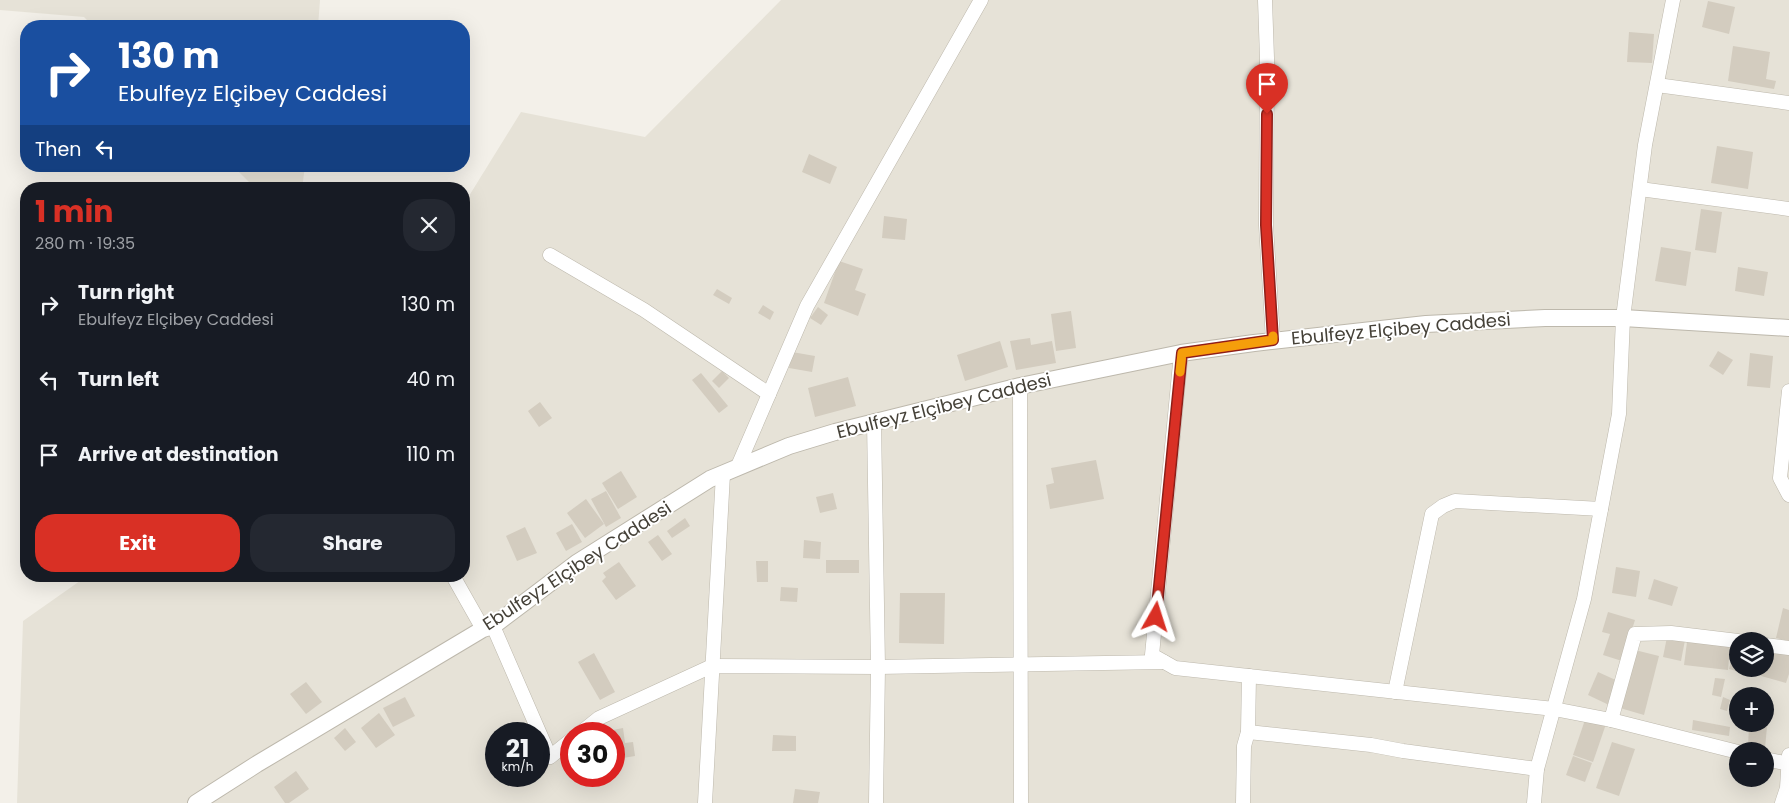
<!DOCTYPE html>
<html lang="en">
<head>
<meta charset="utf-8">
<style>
  body { margin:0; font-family:Poppins,sans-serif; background:#242831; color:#f1f3f6; height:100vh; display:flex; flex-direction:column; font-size:19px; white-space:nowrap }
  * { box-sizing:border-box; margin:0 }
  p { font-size:16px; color:#9ea1a6 }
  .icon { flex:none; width:28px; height:28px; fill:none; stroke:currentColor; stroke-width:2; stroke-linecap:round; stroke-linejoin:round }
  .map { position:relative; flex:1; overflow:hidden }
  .panel { position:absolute; left:20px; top:182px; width:450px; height:400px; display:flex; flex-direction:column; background:#171b24; border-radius:20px; box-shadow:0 5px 20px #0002 }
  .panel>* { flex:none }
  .top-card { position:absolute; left:20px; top:20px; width:450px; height:152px; border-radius:20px; box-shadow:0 5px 20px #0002; background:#1a4fa0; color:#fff; overflow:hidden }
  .tools { position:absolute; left:1729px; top:632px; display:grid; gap:10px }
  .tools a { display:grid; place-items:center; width:45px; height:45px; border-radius:50%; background:#171b24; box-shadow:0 5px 20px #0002; font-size:25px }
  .speed { position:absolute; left:485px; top:722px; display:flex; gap:10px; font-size:25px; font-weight:700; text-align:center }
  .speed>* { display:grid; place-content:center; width:65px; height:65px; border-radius:50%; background:#171b24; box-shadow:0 5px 20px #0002; line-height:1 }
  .speed small { font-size:12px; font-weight:400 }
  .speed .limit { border:8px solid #d22; background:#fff; color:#111 }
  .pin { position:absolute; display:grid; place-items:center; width:42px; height:42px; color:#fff; margin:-51px -21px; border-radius:50% 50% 50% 0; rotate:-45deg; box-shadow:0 0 5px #0007 }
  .pin .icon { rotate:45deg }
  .me { position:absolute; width:55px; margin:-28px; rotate:6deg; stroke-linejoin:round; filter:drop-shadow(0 0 4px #0008) }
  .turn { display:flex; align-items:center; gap:18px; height:105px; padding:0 15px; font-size:22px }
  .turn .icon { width:65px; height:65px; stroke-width:2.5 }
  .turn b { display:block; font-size:35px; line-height:42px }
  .then { display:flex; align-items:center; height:48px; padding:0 15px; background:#0003; gap:10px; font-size:19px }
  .round { display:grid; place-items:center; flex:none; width:52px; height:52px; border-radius:20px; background:#242831 }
  .head { display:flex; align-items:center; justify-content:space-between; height:85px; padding:0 15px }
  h1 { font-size:30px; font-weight:700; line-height:38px; color:#d93025 }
  .action { display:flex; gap:10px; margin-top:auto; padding:10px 15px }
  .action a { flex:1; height:58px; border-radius:20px; background:#d93025; color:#fff; font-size:20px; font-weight:700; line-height:58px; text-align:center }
  .action a+a { background:#242831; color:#f1f3f6 }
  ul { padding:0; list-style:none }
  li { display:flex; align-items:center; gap:15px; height:75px; padding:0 15px }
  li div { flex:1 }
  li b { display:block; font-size:19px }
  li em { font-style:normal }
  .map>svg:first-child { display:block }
  .residential { fill:#e6e2d7; fill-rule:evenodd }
  .building { fill:#d3ccbf }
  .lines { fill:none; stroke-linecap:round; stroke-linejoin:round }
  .minor-casing { stroke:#bdb8ac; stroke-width:15 }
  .tertiary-casing { stroke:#bdb8ac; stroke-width:18 }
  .minor { stroke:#fff; stroke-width:14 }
  .tertiary { stroke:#fff; stroke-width:16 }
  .route-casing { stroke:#8d1f18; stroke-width:12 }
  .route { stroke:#d93025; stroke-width:9 }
  .slow { stroke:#f59e0b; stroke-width:9 }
  .labels { text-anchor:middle; stroke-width:4; stroke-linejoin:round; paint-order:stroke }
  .street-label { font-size:18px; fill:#454138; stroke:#fff }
</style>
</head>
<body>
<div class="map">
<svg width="1789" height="803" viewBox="0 0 1789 803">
  <rect width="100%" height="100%" fill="#f3f0e9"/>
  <g class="residential">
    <polygon points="0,0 320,0 318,26 93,26 84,17 0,10"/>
    <path d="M781,0H1789V803H17L23,621L87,576H464V204L521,112L645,137ZM1738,641H1765V669H1738ZM1738,696H1765V724H1738ZM496,734H539V776H496ZM571,734H614V776H571ZM1738,751H1765V779H1738Z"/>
    <polygon points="233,166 305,166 302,189 256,189"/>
  </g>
  <g class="building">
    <polygon points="1708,1 1735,7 1729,34 1702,27"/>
    <polygon points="1629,32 1654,34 1652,63 1627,62"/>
    <polygon points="1733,46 1770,52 1766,79 1776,81 1774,89 1728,81"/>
    <polygon points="1717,146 1753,152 1748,189 1711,183"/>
    <polygon points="809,154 837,167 830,184 802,172"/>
    <polygon points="1701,209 1722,212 1716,253 1695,250"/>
    <polygon points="884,216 907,219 905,240 882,238"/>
    <polygon points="1661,247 1691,252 1686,286 1655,281"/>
    <polygon points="839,261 863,269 855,290 866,294 858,316 824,303"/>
    <polygon points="1738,267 1768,272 1764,296 1735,291"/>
    <polygon points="717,289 732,298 729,304 713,295"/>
    <polygon points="763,305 774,312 770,320 758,313"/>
    <polygon points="818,307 828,315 821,325 810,318"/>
    <polygon points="1071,311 1076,348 1056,351 1051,314"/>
    <polygon points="1030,338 1031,345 1052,341 1056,363 1016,370 1010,341"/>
    <polygon points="1000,341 1008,367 965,381 957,355"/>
    <polygon points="1718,351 1733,360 1723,375 1709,366"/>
    <polygon points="792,352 815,356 812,372 789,368"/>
    <polygon points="1750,353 1773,356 1770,388 1747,386"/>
    <polygon points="722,371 729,378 719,388 712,381"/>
    <polygon points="701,373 728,406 719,413 692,380"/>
    <polygon points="848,377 856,406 815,417 808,388"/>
    <polygon points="540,402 552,418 539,427 528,411"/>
    <polygon points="1096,460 1104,499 1050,509 1046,485 1054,483 1051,468"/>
    <polygon points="621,471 637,497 618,509 602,483"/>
    <polygon points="606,491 621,518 606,527 591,499"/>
    <polygon points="833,493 837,509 820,513 816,497"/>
    <polygon points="586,499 604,524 585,538 567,513"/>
    <polygon points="685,518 690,526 672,538 667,531"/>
    <polygon points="572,524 582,542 566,551 556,533"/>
    <polygon points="525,527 537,553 517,561 506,536"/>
    <polygon points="658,535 672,554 662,561 648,542"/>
    <polygon points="804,540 821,542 820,559 803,558"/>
    <rect x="826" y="560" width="33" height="13"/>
    <polygon points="756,561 768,561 768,582 757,582"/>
    <polygon points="619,562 636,586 616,600 602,581 606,577 603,573"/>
    <polygon points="1616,567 1640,571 1636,597 1612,593"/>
    <polygon points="1654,579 1678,587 1672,606 1648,599"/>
    <polygon points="781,587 798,588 797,602 780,601"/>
    <polygon points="900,593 945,593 944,644 899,643"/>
    <polygon points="1783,608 1789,610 1789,641 1776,638"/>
    <polygon points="1608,612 1635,620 1622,661 1603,655 1610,634 1602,632"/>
    <polygon points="1667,637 1685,640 1681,661 1663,657"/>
    <polygon points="1687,642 1730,646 1728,670 1684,665"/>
    <polygon points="1735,647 1738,648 1738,669 1745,669 1743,673 1729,669"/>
    <polygon points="1769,648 1789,654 1789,674 1786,683 1761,676 1763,669 1765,669"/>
    <polygon points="1635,650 1659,656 1644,715 1620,708"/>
    <polygon points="594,653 615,692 600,700 578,662"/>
    <polygon points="1598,672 1620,682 1609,705 1588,695"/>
    <polygon points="1715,678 1725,679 1721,697 1712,695"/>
    <polygon points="306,682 322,702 306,714 290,694"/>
    <polygon points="405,697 415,716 393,727 383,708"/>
    <polygon points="1723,697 1730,700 1727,711 1720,709"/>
    <polygon points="379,713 395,735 376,748 361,728"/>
    <polygon points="1586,717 1606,724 1593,762 1573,755"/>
    <polygon points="1693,720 1730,727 1729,736 1692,730"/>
    <polygon points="1749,726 1767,727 1765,748 1748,746"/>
    <polygon points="345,728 356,742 345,751 334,738"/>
    <polygon points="623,728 625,743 633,742 635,756 617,759 613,730"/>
    <polygon points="773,735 796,736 796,751 772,751"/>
    <polygon points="1612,742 1635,749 1619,796 1596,788"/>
    <polygon points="1573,756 1592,763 1585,782 1566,775"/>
    <polygon points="296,771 309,789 289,803 285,803 274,787"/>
    <polygon points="795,789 820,792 818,803 793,803"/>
  </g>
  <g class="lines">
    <g class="minor-casing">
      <g id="minor">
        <polyline points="1265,0 1267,58 1266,225 1273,340"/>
        <polyline points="1657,85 1789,103"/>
        <polyline points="1640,189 1789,209"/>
        <polyline points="550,255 644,310 769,394"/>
        <polyline points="1181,353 1152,655 1175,668 1554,709 1611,720 1635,634 1671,633 1738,641"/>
        <polyline points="1020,386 1021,803"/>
        <polyline points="1789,391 1780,478 1789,495"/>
        <polyline points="874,421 878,667 876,803"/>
        <polyline points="738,466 807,306 981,0"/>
        <polyline points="453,576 483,629"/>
        <polyline points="493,626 550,757 571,740"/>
        <polyline points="1765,645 1789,648"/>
        <polyline points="1395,692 1432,514 1443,506 1455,501 1601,509"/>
        <polyline points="1611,720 1738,752"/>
        <polyline points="1248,732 1371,745 1403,751 1537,769"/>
        <polyline points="579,734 599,718 712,666 878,667 1164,662"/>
        <polyline points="1765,759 1789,764"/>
        <polyline points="705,803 723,474"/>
        <polyline points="1243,803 1244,746 1248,732 1249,676"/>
        <polyline points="1534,803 1537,769 1584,599 1619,414 1623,318 1645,145 1673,0"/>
        <polyline points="1782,803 1787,788 1789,755"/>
      </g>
    </g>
    <g class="tertiary-casing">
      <polyline id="tertiary" points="196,803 257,764 483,629 493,626 578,562 710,479 789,446 835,432 1020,386 1181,353 1254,343 1426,324 1545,318 1623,318 1789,328"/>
    </g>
    <use href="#minor" class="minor"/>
    <use href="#tertiary" class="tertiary"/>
  </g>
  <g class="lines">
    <g class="route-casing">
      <polyline id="route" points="1156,617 1182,353 1273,340 1266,225 1267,114"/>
    </g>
    <use href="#route" class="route"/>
    <polyline class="slow" points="1180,372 1182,353 1273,340 1273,336"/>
  </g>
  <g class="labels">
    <g class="street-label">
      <text transform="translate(1401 329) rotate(-5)" y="6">Ebulfeyz Elçibey Caddesi</text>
      <text transform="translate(944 406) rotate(-14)" y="6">Ebulfeyz Elçibey Caddesi</text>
      <text transform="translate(577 566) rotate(-33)" y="6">Ebulfeyz Elçibey Caddesi</text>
    </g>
  </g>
</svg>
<div class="tools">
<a><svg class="icon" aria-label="layers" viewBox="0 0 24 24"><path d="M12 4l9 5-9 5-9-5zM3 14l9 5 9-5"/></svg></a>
<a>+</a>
<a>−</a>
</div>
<div class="speed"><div>21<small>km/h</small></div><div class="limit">30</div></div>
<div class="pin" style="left:1267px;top:114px;background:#d93025"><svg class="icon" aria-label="arrive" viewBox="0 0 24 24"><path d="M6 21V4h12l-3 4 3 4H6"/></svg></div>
<svg class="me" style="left:1156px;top:617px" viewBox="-20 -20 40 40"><path d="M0-17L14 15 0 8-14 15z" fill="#d93025" stroke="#fff" stroke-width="4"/></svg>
<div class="top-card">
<div class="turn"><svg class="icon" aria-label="right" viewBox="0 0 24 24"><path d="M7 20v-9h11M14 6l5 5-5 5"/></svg><div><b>130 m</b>Ebulfeyz Elçibey Caddesi</div></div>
<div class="then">Then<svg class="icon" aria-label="left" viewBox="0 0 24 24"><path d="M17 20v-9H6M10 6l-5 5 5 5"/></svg></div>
</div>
<section class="panel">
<div class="head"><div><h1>1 min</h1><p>280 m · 19:35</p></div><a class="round"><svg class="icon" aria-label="close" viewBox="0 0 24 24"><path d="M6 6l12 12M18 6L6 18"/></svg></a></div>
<ul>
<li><svg class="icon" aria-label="right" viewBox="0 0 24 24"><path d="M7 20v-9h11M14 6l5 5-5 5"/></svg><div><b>Turn right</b><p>Ebulfeyz Elçibey Caddesi</p></div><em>130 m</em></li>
<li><svg class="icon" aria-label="left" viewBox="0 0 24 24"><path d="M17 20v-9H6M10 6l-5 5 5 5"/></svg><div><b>Turn left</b></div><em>40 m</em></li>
<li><svg class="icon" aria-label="arrive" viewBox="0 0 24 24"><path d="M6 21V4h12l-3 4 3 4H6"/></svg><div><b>Arrive at destination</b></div><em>110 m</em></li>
</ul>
<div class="action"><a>Exit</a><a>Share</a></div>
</section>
</div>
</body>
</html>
